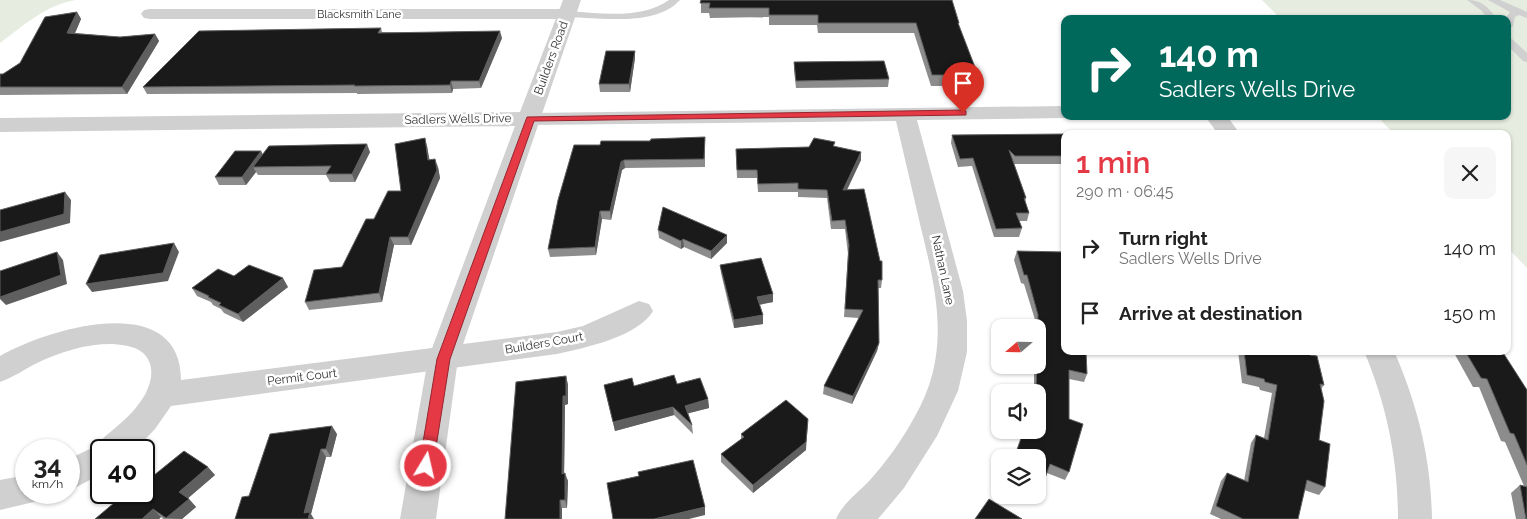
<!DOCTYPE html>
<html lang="en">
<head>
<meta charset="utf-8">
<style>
  :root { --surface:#fff; --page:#f6f6f6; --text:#222; --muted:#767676; --accent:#e63946 }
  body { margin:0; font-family:Raleway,sans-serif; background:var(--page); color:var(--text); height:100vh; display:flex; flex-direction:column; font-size:19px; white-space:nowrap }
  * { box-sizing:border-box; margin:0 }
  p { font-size:16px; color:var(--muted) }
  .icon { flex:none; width:28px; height:28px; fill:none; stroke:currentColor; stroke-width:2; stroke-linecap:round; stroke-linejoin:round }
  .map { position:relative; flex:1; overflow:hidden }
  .drawer { position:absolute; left:1061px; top:130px; width:450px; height:225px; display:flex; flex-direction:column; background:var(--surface); border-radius:10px; box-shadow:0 1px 4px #0004 }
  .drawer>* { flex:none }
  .banner { position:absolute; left:1061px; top:15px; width:450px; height:105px; border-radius:10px; box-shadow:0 1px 4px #0004; background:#00695c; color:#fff; overflow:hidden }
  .needle { width:32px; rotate:250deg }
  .controls { position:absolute; left:991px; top:319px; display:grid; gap:10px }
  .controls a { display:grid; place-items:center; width:55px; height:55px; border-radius:10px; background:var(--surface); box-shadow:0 1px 4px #0004; font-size:25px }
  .speed { position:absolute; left:15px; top:439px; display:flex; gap:10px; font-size:25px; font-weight:700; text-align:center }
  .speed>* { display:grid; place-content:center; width:65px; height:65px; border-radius:50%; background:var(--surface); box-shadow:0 1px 4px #0004; line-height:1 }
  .speed small { font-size:12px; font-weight:400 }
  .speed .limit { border:2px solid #111; border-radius:8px; background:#fff; color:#111 }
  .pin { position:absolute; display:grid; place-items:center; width:42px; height:42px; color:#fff; margin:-51px -21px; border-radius:50% 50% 50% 0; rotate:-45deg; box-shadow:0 0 5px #0007 }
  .pin .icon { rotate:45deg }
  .me { position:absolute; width:55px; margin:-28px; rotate:9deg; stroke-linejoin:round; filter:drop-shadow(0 0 4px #0008) }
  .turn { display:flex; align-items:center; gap:18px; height:105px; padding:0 15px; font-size:22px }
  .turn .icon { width:65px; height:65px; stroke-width:2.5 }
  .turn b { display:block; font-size:35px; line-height:42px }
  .round { display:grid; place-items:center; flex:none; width:52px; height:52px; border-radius:10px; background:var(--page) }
  .overview { display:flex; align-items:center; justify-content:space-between; height:85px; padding:0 15px }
  h1 { font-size:30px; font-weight:600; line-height:38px; color:var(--accent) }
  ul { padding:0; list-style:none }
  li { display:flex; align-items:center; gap:15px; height:65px; padding:0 15px }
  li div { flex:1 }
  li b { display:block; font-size:19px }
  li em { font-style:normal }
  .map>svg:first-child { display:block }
  .green { fill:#e6ecdf }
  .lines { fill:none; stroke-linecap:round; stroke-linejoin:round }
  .service { fill:#d0d0d0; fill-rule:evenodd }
  .minor { fill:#d0d0d0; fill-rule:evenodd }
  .tertiary { fill:#d0d0d0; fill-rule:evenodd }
  .wall { fill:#8c8c8c }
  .shaded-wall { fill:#5f5f5f }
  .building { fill:#1a1a1a; stroke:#5f5f5f }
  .route { fill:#e63946; stroke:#96252e }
  .labels { text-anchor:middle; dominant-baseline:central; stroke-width:5; stroke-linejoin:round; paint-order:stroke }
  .far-street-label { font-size:11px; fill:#333; stroke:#fff }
  .street-label { font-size:12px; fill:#333; stroke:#fff }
</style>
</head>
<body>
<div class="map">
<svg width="1527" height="519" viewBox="0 0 1527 519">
  <rect width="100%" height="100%" fill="#fff"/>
  <g class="green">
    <path d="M0 0H76C46 5 24 25 0 43Z"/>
    <path d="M1262 0H1527V268L1508 248V134H1394L1377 116H1508V19H1281Z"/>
  </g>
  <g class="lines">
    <g class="service">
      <path d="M669 0H680C658 24 614 19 585 18 578 17 568 19 562 14L567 11C599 13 641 20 669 0Z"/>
      <path d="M1467 0C1482 0 1488 7 1497 19H1487L1482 11Z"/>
      <path d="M1488 0H1500L1527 12V18L1519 15 1515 17 1513 26 1508 29V19H1505L1510 12Z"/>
      <path d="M1508 38 1512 39 1527 53V62L1523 61 1508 46Z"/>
    </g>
    <g class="minor">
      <path d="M150 9H567L573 10 576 14 573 18 567 19H150L144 18 141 14 144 10Z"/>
      <path d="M1065 106V116L1073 117 1065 118 917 120 963 291 967 321V352L958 391 937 436 904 488 878 519H836C843 503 858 493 870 480 887 461 902 440 914 418 952 353 937 293 920 224 912 189 904 155 896 121L530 125 522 124 519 119 522 114 530 113Z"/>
      <path d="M1205 116H1227L1240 134H1218Z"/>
      <path d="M639 301 649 304 653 311C638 337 584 348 557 354L171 406 155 429 135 450H101V474L69 491V459L98 445C102 438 108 434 114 429 127 418 142 404 148 388 153 376 153 362 143 353 133 345 123 345 111 344 85 344 60 352 37 363 25 369 14 377 0 382V356C46 329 181 288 181 380L557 332 583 326Z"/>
      <path d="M1364 351H1394C1418 406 1431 459 1432 519H1398C1398 460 1387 406 1364 351Z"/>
      <path d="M26 475V492H42L38 501 0 510V480Z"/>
    </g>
    <path class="tertiary" d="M563 0H581L458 359 436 519H400L428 359 515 126 0 132V118L520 112Z"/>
  </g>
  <g class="wall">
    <path d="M701 0 959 23V26L978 75 976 86H931L914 33H818L817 25H769V17L710 18 709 13H701Z"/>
    <path d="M77 12 81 19 75 33 120 37 155 34 159 41 127 94 0 95V74H3L20 63Z"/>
    <path d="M381 28 382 32 502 38 481 88 453 89 452 93 357 94V93L147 94 143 87Z"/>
    <path d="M635 51V58L630 92H600L599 84Z"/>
    <path d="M794 62 889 79 888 87 796 88 794 70Z"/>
    <path d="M1065 134V164H1014L1026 198 1025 202 1029 213 1027 221H1019L1022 228 1019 237H994L972 166 958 167 951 143 952 135Z"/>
    <path d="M705 137V167L625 168 622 170 611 220 602 219 596 255 550 257 548 249 600 145Z"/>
    <path d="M835 142 834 146 861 160 847 190 882 280 881 288H878L879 343 877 351 852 404 823 394 824 386 859 318 844 317 848 254 845 229H831L827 198 798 197V192H758L757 178H737L736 149 809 147Z"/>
    <path d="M427 146 429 160 438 167 440 178 411 245H394L382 302 309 310 305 302 342 267 374 219 401 191Z"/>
    <path d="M261 151 263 155 370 152 355 182H330L326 175H258L256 172 246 185H219L215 177Z"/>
    <path d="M658 230 727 243 711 259 684 247 681 249 659 238Z"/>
    <path d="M1017 251 1065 351 1087 374 1084 382 1069 379V472L1065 480 1047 473 1038 497 1033 495H1038V392H1034V365H1038V328H1035L1036 323 1024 284 1021 283 1014 260Z"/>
    <path d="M720 265 773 294V302L759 305 763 324 734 328 721 273Z"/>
    <path d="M234 276 288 287 243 322 224 313 221 309 213 305 211 302 197 296 192 288Z"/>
    <path d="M1238 351H1244L1324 385 1321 389 1319 440 1325 487 1319 495 1304 490 1298 519H1221L1210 514 1221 481 1227 473 1244 481 1251 443 1256 435 1264 438 1272 393 1260 390 1259 387 1242 383Z"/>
    <path d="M1453 351H1502L1527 390V519H1516L1511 493 1520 485 1524 486 1505 442 1501 441 1479 387H1473Z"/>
    <path d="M566 376 568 385V404L565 405 564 473 568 481 567 508H562L516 382Z"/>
    <path d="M677 384 708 399 709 408 688 413 692 425 693 434 674 415 615 431 604 385 634 386Z"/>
    <path d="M337 434 331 457H326L311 514 249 496Z"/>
    <path d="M741 434 806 450 753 493 721 462V454L741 439Z"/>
    <path d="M215 475 188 498 196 507 182 519H163L161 517 159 519H96L153 476Z"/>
  </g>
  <g class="shaded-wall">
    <path d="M77 12 81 19 72 40 67 33Z"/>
    <path d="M500 31 502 38 481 88 479 81Z"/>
    <path d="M155 34 159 41 127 94 122 87Z"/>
    <path d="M635 51V58L630 92 629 84Z"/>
    <path d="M451 81 453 89 452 93 450 85Z"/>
    <path d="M425 138 427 146 431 168 428 160Z"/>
    <path d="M367 144 370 152 355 182 352 174Z"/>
    <path d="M261 151 265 159 253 167 256 172 246 185 242 177Z"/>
    <path d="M861 152V160L843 198V190Z"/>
    <path d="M435 159 438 167 440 178 411 245 408 237Z"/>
    <path d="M624 160 625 168 622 170 611 220 610 211 621 162Z"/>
    <path d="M65 192 71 200 70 223 0 242V232Z"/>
    <path d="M600 211 602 219 596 255 595 247Z"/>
    <path d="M727 235V243L711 259V251Z"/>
    <path d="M390 237 394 245 382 302 379 293Z"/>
    <path d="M683 239 684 247 681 249V241Z"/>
    <path d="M174 243 179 252 168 281 92 292 86 284Z"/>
    <path d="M57 252 63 260 67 284 6 305 0 299V297Z"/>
    <path d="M283 278 288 287 243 322 238 314Z"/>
    <path d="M773 294V302L757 305V297Z"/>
    <path d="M763 315V324L734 328V320Z"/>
    <path d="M879 343 877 351 852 404 853 396Z"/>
    <path d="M566 376 568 385V404L565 405 564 482 562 474 563 396Z"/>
    <path d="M708 399 709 408 686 414 685 406Z"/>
    <path d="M673 407 674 415 615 431 613 422Z"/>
    <path d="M808 419 806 450 753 493V485Z"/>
    <path d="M332 426 337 434 331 457 326 449Z"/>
    <path d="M321 449 326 457 311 514 314 519H308L304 513Z"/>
    <path d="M208 467 215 475 186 500 179 492Z"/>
    <path d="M565 473 568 481 567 508 565 500Z"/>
    <path d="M189 499 196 507 182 519 166 518Z"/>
    <path d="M560 500 562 508V519H560Z"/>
    <path d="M705 507V515L689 519H654Z"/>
    <path d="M153 509 161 517 159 519H142Z"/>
  </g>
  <g class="building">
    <path d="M701 0H952L959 23H958L978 75H932L916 23H818V15H769V8H709L710 3H700Z"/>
    <path d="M77 12 67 33 120 37 155 34 122 87H0V74H3L20 63 45 17Z"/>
    <path d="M381 28 378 33 500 31 479 81H451L450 85 354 86 355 85 143 87 199 31Z"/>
    <path d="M606 51H635L629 84H599Z"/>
    <path d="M884 61 889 79 796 81 794 62Z"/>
    <path d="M1338 133 1339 134H1312Z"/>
    <path d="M1065 134V156H1015L1009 150 1026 198H1024L1029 213H1016L1022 228 996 229 973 158 960 159 952 135Z"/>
    <path d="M705 137 704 159 624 160 621 162 610 211H600L595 247 548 249 558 200 574 145H600L601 141H650L651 139Z"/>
    <path d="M425 138 428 160 435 159 437 170 408 237H390L379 293 305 302 314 270 342 267 366 219H374L388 191H401L395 144Z"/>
    <path d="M814 138 835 142 833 146 861 152 843 190 864 189 880 261H882V280H878L879 343 853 396 824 386 863 310 845 309 849 245 845 220 832 221 827 190 798 189V183L758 184 757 170H737L736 149 809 147Z"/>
    <path d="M367 144 352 174H326L331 166 253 167 269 146Z"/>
    <path d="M235 151H261L242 177H215Z"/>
    <path d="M65 192 64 214 0 232V210Z"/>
    <path d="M663 207 727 235 711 251 683 239 681 241 658 230Z"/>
    <path d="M174 243 163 273 86 284 100 255Z"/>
    <path d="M1017 251 1065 252V351H1086L1087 374 1069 370V419L1083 424 1069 472 1050 464 1041 489 1038 488V458H1014L1024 430H1038V392H1036L1038 315 1027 275H1024Z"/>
    <path d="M57 252 61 275 0 297V271Z"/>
    <path d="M761 258 773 294 757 297 763 315 734 320 720 265Z"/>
    <path d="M249 265 283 278 238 314 219 305 221 303 208 297 209 296 192 288 218 269 234 276Z"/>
    <path d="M1244 351H1309L1310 355 1317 356 1324 385 1320 384 1324 401 1319 440 1330 444 1325 487 1307 480 1298 519H1243L1216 506 1227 473 1248 482 1256 435 1268 440 1277 385 1265 382 1264 379 1247 375Z"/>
    <path d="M1465 351H1502L1527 390V465L1514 434 1510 433 1487 379 1481 378Z"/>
    <path d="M674 375 677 384 700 378 708 399 685 406 692 425 673 407 613 422 604 385 632 378 634 386Z"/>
    <path d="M566 376V396H563L562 474 565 473V500H560V519H505L516 382Z"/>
    <path d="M786 400 808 419 806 442 753 485 721 454 744 437 741 434Z"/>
    <path d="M332 426 326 449H321L304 513 310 512 308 519H235L242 497 249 496 270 434Z"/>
    <path d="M184 451 208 467 179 492 189 499 166 518 153 509 142 519H95L127 492H144V479L150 474 153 476Z"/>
    <path d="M693 460 705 507 654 519H613L607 483 639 476 638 472Z"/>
    <path d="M1520 485 1527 487V519H1526Z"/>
    <path d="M989 499 1022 519H975Z"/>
  </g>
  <path class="route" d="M963 110 966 111V115L534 121 450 359 433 466 431 470 426 472 421 470 419 466 437 359 527 117Z"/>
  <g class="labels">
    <g class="far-street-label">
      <text x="359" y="14">Blacksmith Lane</text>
    </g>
    <g class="street-label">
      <text transform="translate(551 58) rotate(-70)">Builders Road</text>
      <text transform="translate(458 119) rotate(-1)">Sadlers Wells Drive</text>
      <text transform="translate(943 270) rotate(78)">Nathan Lane</text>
      <text transform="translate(544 343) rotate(-10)">Builders Court</text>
      <text transform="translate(302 377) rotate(-7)">Permit Court</text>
    </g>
  </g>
</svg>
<div class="controls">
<a><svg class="needle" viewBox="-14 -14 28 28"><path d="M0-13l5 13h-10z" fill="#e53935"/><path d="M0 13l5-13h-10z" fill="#767676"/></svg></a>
<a><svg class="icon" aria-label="sound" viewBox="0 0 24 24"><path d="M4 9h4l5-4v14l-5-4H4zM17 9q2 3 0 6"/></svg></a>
<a><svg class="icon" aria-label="layers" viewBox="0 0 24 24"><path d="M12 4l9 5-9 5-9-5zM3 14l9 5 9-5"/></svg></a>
</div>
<div class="speed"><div>34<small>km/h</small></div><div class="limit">40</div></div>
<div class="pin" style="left:963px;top:113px;background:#d93025"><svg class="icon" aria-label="arrive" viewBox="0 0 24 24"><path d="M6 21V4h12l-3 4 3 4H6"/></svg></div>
<svg class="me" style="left:426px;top:466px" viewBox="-20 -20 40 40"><circle r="17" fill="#e63946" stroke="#fff" stroke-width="3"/><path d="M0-11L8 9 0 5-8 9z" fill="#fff"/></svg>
<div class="banner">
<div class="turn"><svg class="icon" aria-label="right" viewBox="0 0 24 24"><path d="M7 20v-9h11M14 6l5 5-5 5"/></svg><div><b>140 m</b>Sadlers Wells Drive</div></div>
</div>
<section class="drawer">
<div class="overview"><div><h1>1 min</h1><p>290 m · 06:45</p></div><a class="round"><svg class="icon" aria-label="close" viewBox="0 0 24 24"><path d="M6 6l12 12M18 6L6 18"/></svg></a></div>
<ul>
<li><svg class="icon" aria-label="right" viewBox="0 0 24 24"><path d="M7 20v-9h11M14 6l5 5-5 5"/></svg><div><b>Turn right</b><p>Sadlers Wells Drive</p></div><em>140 m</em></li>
<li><svg class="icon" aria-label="arrive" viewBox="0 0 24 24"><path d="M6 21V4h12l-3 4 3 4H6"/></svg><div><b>Arrive at destination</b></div><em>150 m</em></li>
</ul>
</section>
</div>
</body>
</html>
